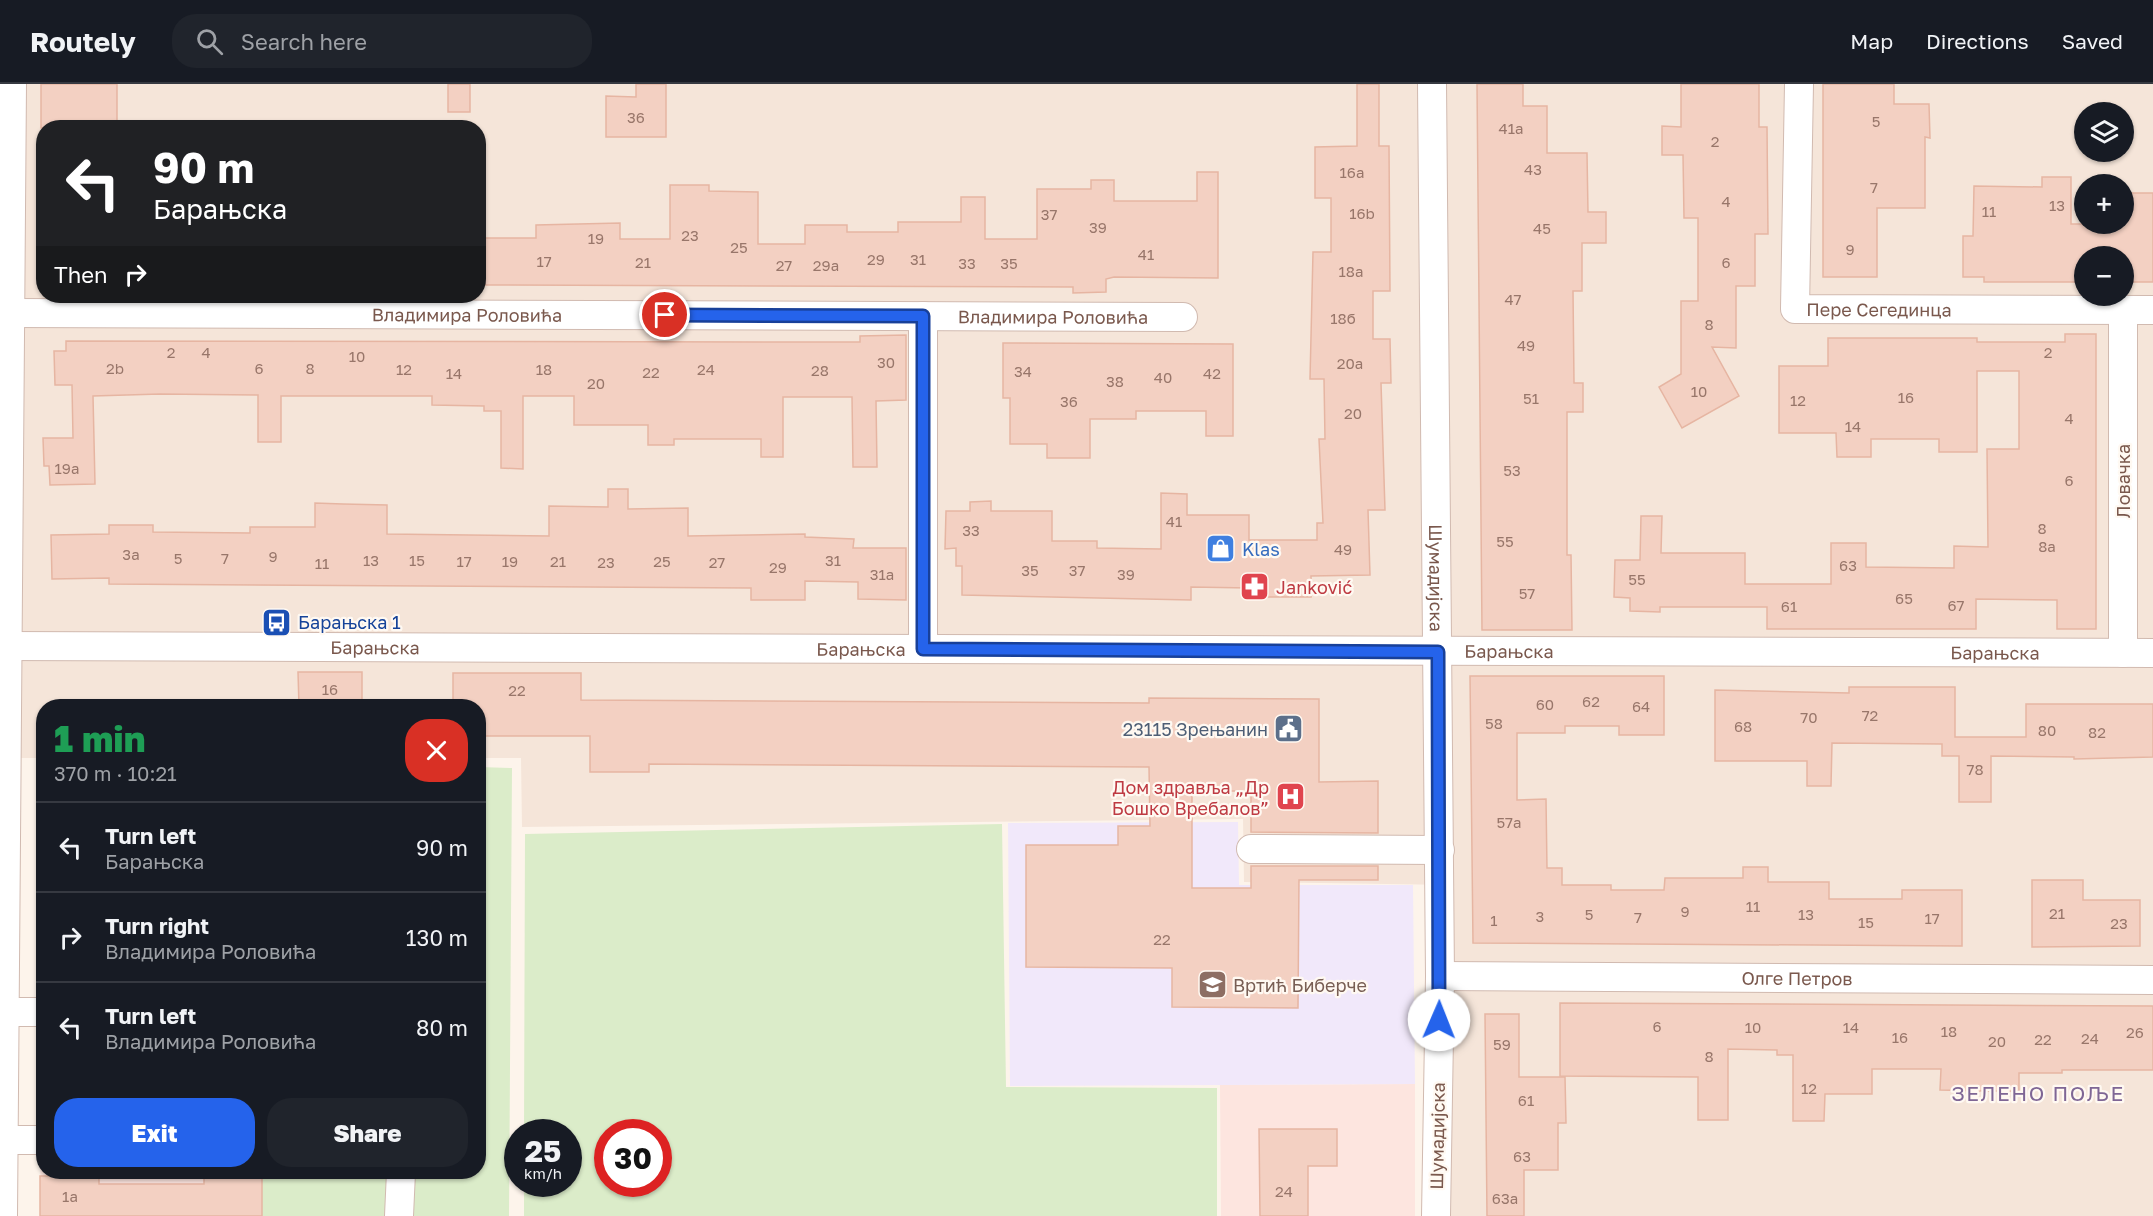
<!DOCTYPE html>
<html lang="en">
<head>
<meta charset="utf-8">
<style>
  :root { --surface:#171b24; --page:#20242c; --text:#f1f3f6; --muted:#9ea1a6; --line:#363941; --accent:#2563eb }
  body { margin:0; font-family:"Golos Text",sans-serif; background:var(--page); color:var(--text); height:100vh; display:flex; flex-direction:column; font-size:22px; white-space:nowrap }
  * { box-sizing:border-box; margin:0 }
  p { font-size:20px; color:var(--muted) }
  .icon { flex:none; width:33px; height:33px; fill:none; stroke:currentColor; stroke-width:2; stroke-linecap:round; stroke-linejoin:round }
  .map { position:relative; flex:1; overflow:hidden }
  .panel { position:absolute; left:36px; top:615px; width:450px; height:480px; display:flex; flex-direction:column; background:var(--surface); border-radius:24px; box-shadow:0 2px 4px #0004 }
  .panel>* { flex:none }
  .hud { position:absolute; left:36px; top:36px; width:450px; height:183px; border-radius:24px; box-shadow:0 2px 4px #0004; background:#202124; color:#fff; overflow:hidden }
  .controls { position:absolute; left:2074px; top:18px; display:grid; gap:12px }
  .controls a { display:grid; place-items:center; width:60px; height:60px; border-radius:50%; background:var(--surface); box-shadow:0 2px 4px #0004; font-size:30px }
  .speed { position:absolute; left:504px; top:1035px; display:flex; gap:12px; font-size:30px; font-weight:700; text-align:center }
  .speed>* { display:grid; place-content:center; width:78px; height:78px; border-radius:50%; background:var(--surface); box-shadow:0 2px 4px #0004; line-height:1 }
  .speed small { font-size:15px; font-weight:400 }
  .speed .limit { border:9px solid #d22; background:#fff; color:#111 }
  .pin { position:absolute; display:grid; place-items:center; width:51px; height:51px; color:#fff; margin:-26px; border:3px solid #fff; border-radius:50%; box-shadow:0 2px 6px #0007 }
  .me { position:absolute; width:66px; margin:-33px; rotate:1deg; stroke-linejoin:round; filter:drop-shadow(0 0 4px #0008) }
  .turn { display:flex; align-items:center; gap:21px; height:126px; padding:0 18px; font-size:27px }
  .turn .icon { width:78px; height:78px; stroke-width:2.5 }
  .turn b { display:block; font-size:42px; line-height:51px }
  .then { display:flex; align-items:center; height:57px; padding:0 18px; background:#0003; gap:12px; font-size:22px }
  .round { display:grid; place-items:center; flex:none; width:63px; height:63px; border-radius:24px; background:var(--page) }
  .headline { display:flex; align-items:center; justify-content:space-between; height:102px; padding:0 18px }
  h1 { font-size:36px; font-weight:800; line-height:45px; color:#1e9e55 }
  .action { display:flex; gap:12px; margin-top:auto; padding:12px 18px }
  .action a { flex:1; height:69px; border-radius:24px; background:var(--accent); color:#fff; font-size:24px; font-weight:800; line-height:69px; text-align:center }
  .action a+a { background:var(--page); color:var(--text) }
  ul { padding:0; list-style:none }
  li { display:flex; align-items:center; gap:18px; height:90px; padding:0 18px; border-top:2px solid var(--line) }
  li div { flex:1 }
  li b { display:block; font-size:22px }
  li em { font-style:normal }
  header { display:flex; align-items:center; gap:36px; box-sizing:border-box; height:84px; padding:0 30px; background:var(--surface); border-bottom:2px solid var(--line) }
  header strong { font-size:28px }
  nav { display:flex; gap:33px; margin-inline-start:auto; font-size:21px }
  .search { width:420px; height:54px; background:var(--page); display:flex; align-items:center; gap:15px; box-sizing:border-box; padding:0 21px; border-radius:24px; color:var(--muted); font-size:22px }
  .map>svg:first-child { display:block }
  .residential { fill:#f5e5d9; fill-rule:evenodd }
  .commercial { fill:#fde5df }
  .education { fill:#f1e8fa }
  .green { fill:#dbecc9; fill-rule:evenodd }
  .building { fill:#f3d0c2; stroke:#e6b5a2; stroke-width:1.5 }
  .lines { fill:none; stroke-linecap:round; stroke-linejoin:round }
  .minor-casing { stroke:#d1bab0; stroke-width:30 }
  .minor { stroke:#fff; stroke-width:28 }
  .route-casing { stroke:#184099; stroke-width:15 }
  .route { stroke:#2563eb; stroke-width:10 }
  .labels { text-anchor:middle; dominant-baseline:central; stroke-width:4.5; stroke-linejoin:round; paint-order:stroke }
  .number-label { font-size:15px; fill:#98766a }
  .street-label { font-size:18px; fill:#7a584d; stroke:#fff9f2 }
  .shop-label { font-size:18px; fill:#366cbe; stroke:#fff9f2; text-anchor:start }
  .health-label { font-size:18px; fill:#be3a42; stroke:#fff9f2; text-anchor:start }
  .transit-label { font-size:18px; fill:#164399; stroke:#fff9f2; text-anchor:start }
  .service-label { font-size:18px; fill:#4e5e75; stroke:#fff9f2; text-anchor:end }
  .education-label { font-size:18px; fill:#785e54; stroke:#fff9f2; text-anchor:start }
  .quarter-label { font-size:21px; letter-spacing:1.5px; fill:#7f6695; stroke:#fff9f2 }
</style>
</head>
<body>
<header>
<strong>Routely</strong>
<div class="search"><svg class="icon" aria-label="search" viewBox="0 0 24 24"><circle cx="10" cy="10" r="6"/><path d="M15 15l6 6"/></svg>Search here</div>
<nav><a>Map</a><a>Directions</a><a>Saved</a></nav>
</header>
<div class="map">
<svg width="2153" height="1132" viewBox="0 0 2153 1132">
  <rect width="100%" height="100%" fill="#fdf4eb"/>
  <path class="residential" d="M0 0H2153V1132H1450L1453 801 1244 798 1243 735 522 743 521 674H479L478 622H44L43 674H0ZM2085 28H2124V68H2085ZM44 44H478V212H44ZM2085 100H2124V140H2085ZM2085 172H2124V212H2085Z"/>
  <g class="commercial">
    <path d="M43 679 44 1088H262V1132H40Z"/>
    <path d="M1415 1000V1132H1221L1220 1001Z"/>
  </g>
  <path class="education" d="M1238 738 1239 801H1413L1415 1000 1010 1002 1008 739Z"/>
  <g class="green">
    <path d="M479 683 512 684 509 1132H262V1088H478Z"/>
    <path d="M1002 740 1006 1003 1217 1004V1132H524V1100H568V1048H524L525 750ZM608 1048H658V1100H608Z"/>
  </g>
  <g class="building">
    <rect x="41" y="0" width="76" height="44"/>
    <rect x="448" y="0" width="22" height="28"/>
    <path d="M636 0H666V53H606V12L636 13Z"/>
    <path d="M1357 0H1379V62H1389L1390 207H1373V255H1390L1391 299H1381L1385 426H1368L1370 491 1311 492V513H1249V504L1191 503V516L962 511V482H956V464L945 465 946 427H970V418L991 417V427H1052V457H1097V464L1161 465V409L1187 410V431H1249V456H1317V439H1323L1319 355H1325L1324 295H1310L1313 168H1331V114H1315V63L1357 62Z"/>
    <path d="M1477 0H1523V22H1547V69H1587L1588 128H1606V159H1582V207H1573L1574 299H1583V328H1567V471H1571L1572 546H1482Z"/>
    <path d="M1681 0H1759V43H1767L1768 150H1755V202H1736V264L1712 263 1739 312 1682 344 1659 303 1681 290V217H1698V134H1684L1683 71H1662V42L1681 43Z"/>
    <path d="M1823 0H1894V20H1929L1930 54 1925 53V124H1877V193H1823Z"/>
    <path d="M1197 88H1218V194L1114 193 1106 195V208L1073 209V203L478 201V154H536V141L620 139V155H670V101H709V107L758 108V160H805V141H847V148H898V138H961V113H985V155H1037V105H1091V96H1114V117H1197Z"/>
    <path d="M2042 93H2071V140H2124V109H2153V198H2124V172H2085V198H1984V193H1963V152H1973L1974 102 2042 103Z"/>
    <path d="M2065 250H2096V545H2057V516L1976 515V545H1767V523H1660V528L1630 527V514L1614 513 1615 476H1640L1641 432H1662L1661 469H1745V500H1831V459H1866V483L1954 484V462L1988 463 1987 365H2019V287H1977V368H1939V355H1871V373H1837L1836 349H1779V282H1828V254H1977V258H2065Z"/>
    <path d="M906 251V316L876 317 877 383H853L852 313H783V373H761V355H674V361H648V341H574V312H523V385L501 384V327H484V322L432 321V312H281V358H258V311L160 310 93 312 95 400 50 401 49 382H44L43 354H73L72 301H55L54 267H66V257L860 258V252Z"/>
    <path d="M1003 259 1233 260V352H1206V327H1136V335H1090V374H1047V360H1010V314H1003Z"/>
    <path d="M608 405H628V425L688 424V452L805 450V453L854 455 853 464H906V516L858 515V498L805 497V516H751V504L109 500V494L52 495 51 451 109 450V441H153V448L250 449V443H315V419L343 420 387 421V450L549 452V422L608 423Z"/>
    <path d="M298 588H362V622H299Z"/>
    <path d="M453 589H581V616L1149 619V614L1319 615V698L1378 697V749L1251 748V707H1192V804H1251V782H1378V796H1299L1298 924 1172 923V884L1026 883V761H1118V742H1150L1149 683 649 680V688H590V652H478V622H453Z"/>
    <path d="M1470 592H1664V651H1619V642H1565V649H1517V716L1546 715 1547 784H1562V801H1611V806H1664L1665 794H1743V783H1768V798H1829V815H1902V806H1962V862L1473 859Z"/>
    <path d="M1849 603H1955V653H2026V620H2153V673L2074 675V673L1991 672V718H1959V672H1942V660L1832 659 1831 702H1807V677H1715V606L1849 609Z"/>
    <path d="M2032 796H2083V816H2140V862L2032 863Z"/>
    <path d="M1560 919 2153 922V986H2062V989H2019V1007H1986L1940 1006 1941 985H1872V1010H1825L1824 1037H1793V971H1777V966L1728 965V1036H1698V993L1560 992Z"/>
    <path d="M1485 930H1519V993H1565L1566 1039H1558V1086H1524V1132H1487Z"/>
    <path d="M1259 1045H1337V1082H1308V1132H1260Z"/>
    <path d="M204 1088H262V1132H40V1092H99V1100H204Z"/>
  </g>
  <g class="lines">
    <defs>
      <g id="minor">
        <path id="s1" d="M1432 0 1440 892 1436 1132"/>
        <path id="s2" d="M1799 0 1795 225 2153 226"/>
        <path id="s3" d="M9 229 1183 233"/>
        <path id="s4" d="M0 562 2153 569"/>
        <path d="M923 565V232"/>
        <path d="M2123 569V226"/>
        <path d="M1251 765 1440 766"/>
        <path id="s5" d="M1440 892 2153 896"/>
        <path d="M5 928H44"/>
        <path d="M4 1056H44"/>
        <path d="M3 1132 12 0"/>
        <path d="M399 1132 401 1088"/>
      </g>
    </defs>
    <use href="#minor" class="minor-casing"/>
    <use href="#minor" class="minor"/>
  </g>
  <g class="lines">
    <defs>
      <path id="route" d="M665 231 923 232V565L1438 568 1439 936"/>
    </defs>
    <use href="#route" class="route-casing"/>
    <use href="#route" class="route"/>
  </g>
  <defs>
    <symbol id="shop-square" viewBox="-11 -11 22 22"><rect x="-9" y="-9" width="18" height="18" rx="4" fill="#3f7fe0" stroke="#fff9f2"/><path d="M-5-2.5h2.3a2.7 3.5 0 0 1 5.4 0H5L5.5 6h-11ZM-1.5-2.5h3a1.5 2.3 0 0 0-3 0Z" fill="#fff"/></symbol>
    <symbol id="pharmacy-square" viewBox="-11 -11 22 22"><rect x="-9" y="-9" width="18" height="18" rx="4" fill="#e0444e" stroke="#fff9f2"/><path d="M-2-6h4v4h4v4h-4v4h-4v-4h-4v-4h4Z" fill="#fff"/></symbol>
    <symbol id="bus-square" viewBox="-11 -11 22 22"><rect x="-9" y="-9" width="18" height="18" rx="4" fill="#1a4fb4" stroke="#fff9f2"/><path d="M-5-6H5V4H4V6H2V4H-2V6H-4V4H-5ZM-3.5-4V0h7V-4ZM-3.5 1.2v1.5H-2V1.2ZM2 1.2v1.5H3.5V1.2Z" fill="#fff"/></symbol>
    <symbol id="civic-square" viewBox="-11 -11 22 22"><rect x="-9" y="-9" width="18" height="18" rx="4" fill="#5c6f8a" stroke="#fff9f2"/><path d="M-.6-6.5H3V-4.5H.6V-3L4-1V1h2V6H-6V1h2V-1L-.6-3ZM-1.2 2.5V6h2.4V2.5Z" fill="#fff"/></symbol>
    <symbol id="hospital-square" viewBox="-11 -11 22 22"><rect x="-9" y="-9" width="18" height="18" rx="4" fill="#e0444e" stroke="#fff9f2"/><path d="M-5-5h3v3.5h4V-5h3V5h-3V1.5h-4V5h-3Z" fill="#fff"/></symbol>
    <symbol id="school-square" viewBox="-11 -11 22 22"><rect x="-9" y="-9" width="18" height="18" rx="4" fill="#8d6e63" stroke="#fff9f2"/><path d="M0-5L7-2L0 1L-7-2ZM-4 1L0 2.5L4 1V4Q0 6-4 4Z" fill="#fff"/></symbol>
  </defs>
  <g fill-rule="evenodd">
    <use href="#shop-square" x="1204" y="448" width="33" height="33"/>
    <use href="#pharmacy-square" x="1238" y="486" width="33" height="33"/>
    <use href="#bus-square" x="260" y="522" width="33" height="33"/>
    <use href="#civic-square" x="1272" y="628" width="33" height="33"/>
    <use href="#hospital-square" x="1274" y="696" width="33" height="33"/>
    <use href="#school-square" x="1196" y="884" width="33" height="33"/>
  </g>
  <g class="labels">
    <g class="number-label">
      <text x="636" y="33">36</text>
      <text x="1876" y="37">5</text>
      <text x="1511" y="44">41a</text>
      <text x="1715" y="57">2</text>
      <text x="1533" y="85">43</text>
      <text x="1352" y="88">16a</text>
      <text x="1874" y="103">7</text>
      <text x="1726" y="117">4</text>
      <text x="2057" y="121">13</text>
      <text x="1989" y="127">11</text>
      <text x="1362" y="129">16b</text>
      <text x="1049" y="130">37</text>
      <text x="1098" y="143">39</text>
      <text x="1542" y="144">45</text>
      <text x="690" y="151">23</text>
      <text x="596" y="154">19</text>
      <text x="739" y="163">25</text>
      <text x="1850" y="165">9</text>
      <text x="1146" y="170">41</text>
      <text x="876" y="175">29</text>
      <text x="918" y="175">31</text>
      <text x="544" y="177">17</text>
      <text x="643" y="178">21</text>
      <text x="1726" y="178">6</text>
      <text x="967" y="179">33</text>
      <text x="1009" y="179">35</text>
      <text x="784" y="181">27</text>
      <text x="826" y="181">29a</text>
      <text x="1351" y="187">18a</text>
      <text x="1513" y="215">47</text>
      <text x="1343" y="234">18б</text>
      <text x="1709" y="240">8</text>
      <text x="1526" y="261">49</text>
      <text x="171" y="268">2</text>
      <text x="206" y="268">4</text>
      <text x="2048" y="268">2</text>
      <text x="357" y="272">10</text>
      <text x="886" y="278">30</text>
      <text x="1350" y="279">20a</text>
      <text x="115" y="284">2b</text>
      <text x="259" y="284">6</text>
      <text x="310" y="284">8</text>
      <text x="404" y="285">12</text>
      <text x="544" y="285">18</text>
      <text x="706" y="285">24</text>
      <text x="820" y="286">28</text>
      <text x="1023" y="287">34</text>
      <text x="651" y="288">22</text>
      <text x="454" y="289">14</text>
      <text x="1212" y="289">42</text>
      <text x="1163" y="293">40</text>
      <text x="1115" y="297">38</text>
      <text x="596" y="299">20</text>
      <text x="1699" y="307">10</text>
      <text x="1906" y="313">16</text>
      <text x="1531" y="314">51</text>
      <text x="1798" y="316">12</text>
      <text x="1069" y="317">36</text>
      <text x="1353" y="329">20</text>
      <text x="2069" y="334">4</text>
      <text x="1853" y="342">14</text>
      <text x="67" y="384">19a</text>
      <text x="1512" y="386">53</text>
      <text x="2069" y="396">6</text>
      <text x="1174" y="437">41</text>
      <text x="2042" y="444">8</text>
      <text x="971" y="446">33</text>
      <text x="1505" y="457">55</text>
      <text x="2047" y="462">8a</text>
      <text x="1343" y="465">49</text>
      <text x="131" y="470">3a</text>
      <text x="273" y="472">9</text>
      <text x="178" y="474">5</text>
      <text x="225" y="474">7</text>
      <text x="371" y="476">13</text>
      <text x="417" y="476">15</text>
      <text x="833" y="476">31</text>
      <text x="464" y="477">17</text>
      <text x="510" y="477">19</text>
      <text x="558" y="477">21</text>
      <text x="662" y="477">25</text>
      <text x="606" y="478">23</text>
      <text x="717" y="478">27</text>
      <text x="322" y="479">11</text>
      <text x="1848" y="481">63</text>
      <text x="778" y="483">29</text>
      <text x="1030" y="486">35</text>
      <text x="1077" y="486">37</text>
      <text x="882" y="490">31a</text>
      <text x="1126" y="490">39</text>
      <text x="1637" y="495">55</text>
      <text x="1527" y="509">57</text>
      <text x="1904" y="514">65</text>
      <text x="1956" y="521">67</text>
      <text x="1789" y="522">61</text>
      <text x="330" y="605">16</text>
      <text x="517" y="606">22</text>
      <text x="1591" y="617">62</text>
      <text x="1545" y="620">60</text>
      <text x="1641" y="622">64</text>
      <text x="1870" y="631">72</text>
      <text x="1809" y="633">70</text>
      <text x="1494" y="639">58</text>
      <text x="1743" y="642">68</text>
      <text x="2047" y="646">80</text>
      <text x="2097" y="648">82</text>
      <text x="1975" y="685">78</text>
      <text x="1509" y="738">57a</text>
      <text x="1753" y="822">11</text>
      <text x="1685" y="827">9</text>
      <text x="2057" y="829">21</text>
      <text x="1589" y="830">5</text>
      <text x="1806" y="830">13</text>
      <text x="1540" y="832">3</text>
      <text x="1638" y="833">7</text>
      <text x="1932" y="834">17</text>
      <text x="1494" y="836">1</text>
      <text x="1866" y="838">15</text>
      <text x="2119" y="839">23</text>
      <text x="1162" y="855">22</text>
      <text x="1657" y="942">6</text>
      <text x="1753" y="943">10</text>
      <text x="1851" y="943">14</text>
      <text x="1949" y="947">18</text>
      <text x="2135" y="948">26</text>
      <text x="1900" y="953">16</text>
      <text x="2090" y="954">24</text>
      <text x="2043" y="955">22</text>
      <text x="1997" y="957">20</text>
      <text x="1502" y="960">59</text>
      <text x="1709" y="972">8</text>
      <text x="1809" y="1004">12</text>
      <text x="1526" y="1016">61</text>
      <text x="1522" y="1072">63</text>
      <text x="1284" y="1107">24</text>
      <text x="70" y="1112">1a</text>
      <text x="1505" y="1114">63a</text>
    </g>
    <g class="street-label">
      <text stroke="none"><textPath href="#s2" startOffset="309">Пере Сегединца</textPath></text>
      <text stroke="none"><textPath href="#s3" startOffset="458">Владимира Роловића</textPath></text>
      <text stroke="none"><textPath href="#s3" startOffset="1044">Владимира Роловића</textPath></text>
      <text transform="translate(2123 397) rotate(-90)">Ловачка</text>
      <text stroke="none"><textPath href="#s1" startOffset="494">Шумадијска</textPath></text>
      <text stroke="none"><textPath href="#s4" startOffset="375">Барањска</textPath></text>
      <text stroke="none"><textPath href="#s4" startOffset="861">Барањска</textPath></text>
      <text stroke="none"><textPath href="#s4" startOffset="1509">Барањска</textPath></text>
      <text stroke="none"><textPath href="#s4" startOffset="1995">Барањска</textPath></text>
      <text stroke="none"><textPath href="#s5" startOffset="357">Олге Петров</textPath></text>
      <text transform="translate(1437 1052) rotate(-89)">Шумадијска</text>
    </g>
    <g class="shop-label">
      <text x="1242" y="465">Klas</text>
    </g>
    <g class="health-label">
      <text x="1276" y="503">Janković</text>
      <text x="1269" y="703" text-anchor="end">Дом здравља „Др<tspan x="1269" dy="21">Бошко Вребалов”</tspan></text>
    </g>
    <g class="transit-label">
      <text x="298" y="538">Барањска 1</text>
    </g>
    <g class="service-label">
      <text x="1268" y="645">23115 Зрењанин</text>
    </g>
    <g class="education-label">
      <text x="1233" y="901">Вртић Биберче</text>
    </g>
    <g class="quarter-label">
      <text x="2038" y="1009">ЗЕЛЕНО ПОЉЕ</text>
    </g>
  </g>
</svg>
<div class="controls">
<a><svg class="icon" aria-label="layers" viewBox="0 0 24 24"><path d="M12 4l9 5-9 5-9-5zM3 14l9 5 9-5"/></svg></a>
<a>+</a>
<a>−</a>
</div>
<div class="speed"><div>25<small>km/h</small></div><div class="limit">30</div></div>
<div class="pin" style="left:665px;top:231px;background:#d93025"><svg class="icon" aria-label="arrive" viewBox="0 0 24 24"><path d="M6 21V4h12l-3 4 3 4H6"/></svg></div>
<svg class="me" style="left:1439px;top:936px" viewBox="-20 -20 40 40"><circle r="19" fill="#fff"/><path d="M0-13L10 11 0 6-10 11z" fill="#2563eb"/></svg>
<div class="hud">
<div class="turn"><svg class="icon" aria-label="left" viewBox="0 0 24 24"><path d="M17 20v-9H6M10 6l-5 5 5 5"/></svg><div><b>90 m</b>Барањска</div></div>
<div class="then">Then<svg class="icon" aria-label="right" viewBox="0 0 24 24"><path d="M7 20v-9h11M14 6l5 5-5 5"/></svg></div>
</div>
<section class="panel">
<div class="headline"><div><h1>1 min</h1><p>370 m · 10:21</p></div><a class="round" style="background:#d93025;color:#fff"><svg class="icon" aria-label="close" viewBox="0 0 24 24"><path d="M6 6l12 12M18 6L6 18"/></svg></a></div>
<ul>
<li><svg class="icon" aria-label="left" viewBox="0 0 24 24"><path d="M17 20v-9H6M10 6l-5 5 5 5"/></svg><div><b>Turn left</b><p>Барањска</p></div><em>90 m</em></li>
<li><svg class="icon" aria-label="right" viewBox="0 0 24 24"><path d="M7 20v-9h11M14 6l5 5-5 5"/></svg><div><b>Turn right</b><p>Владимира Роловића</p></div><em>130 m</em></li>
<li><svg class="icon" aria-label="left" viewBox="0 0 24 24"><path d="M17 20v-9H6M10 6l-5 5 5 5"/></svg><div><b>Turn left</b><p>Владимира Роловића</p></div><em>80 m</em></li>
</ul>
<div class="action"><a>Exit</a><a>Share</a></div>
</section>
</div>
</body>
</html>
